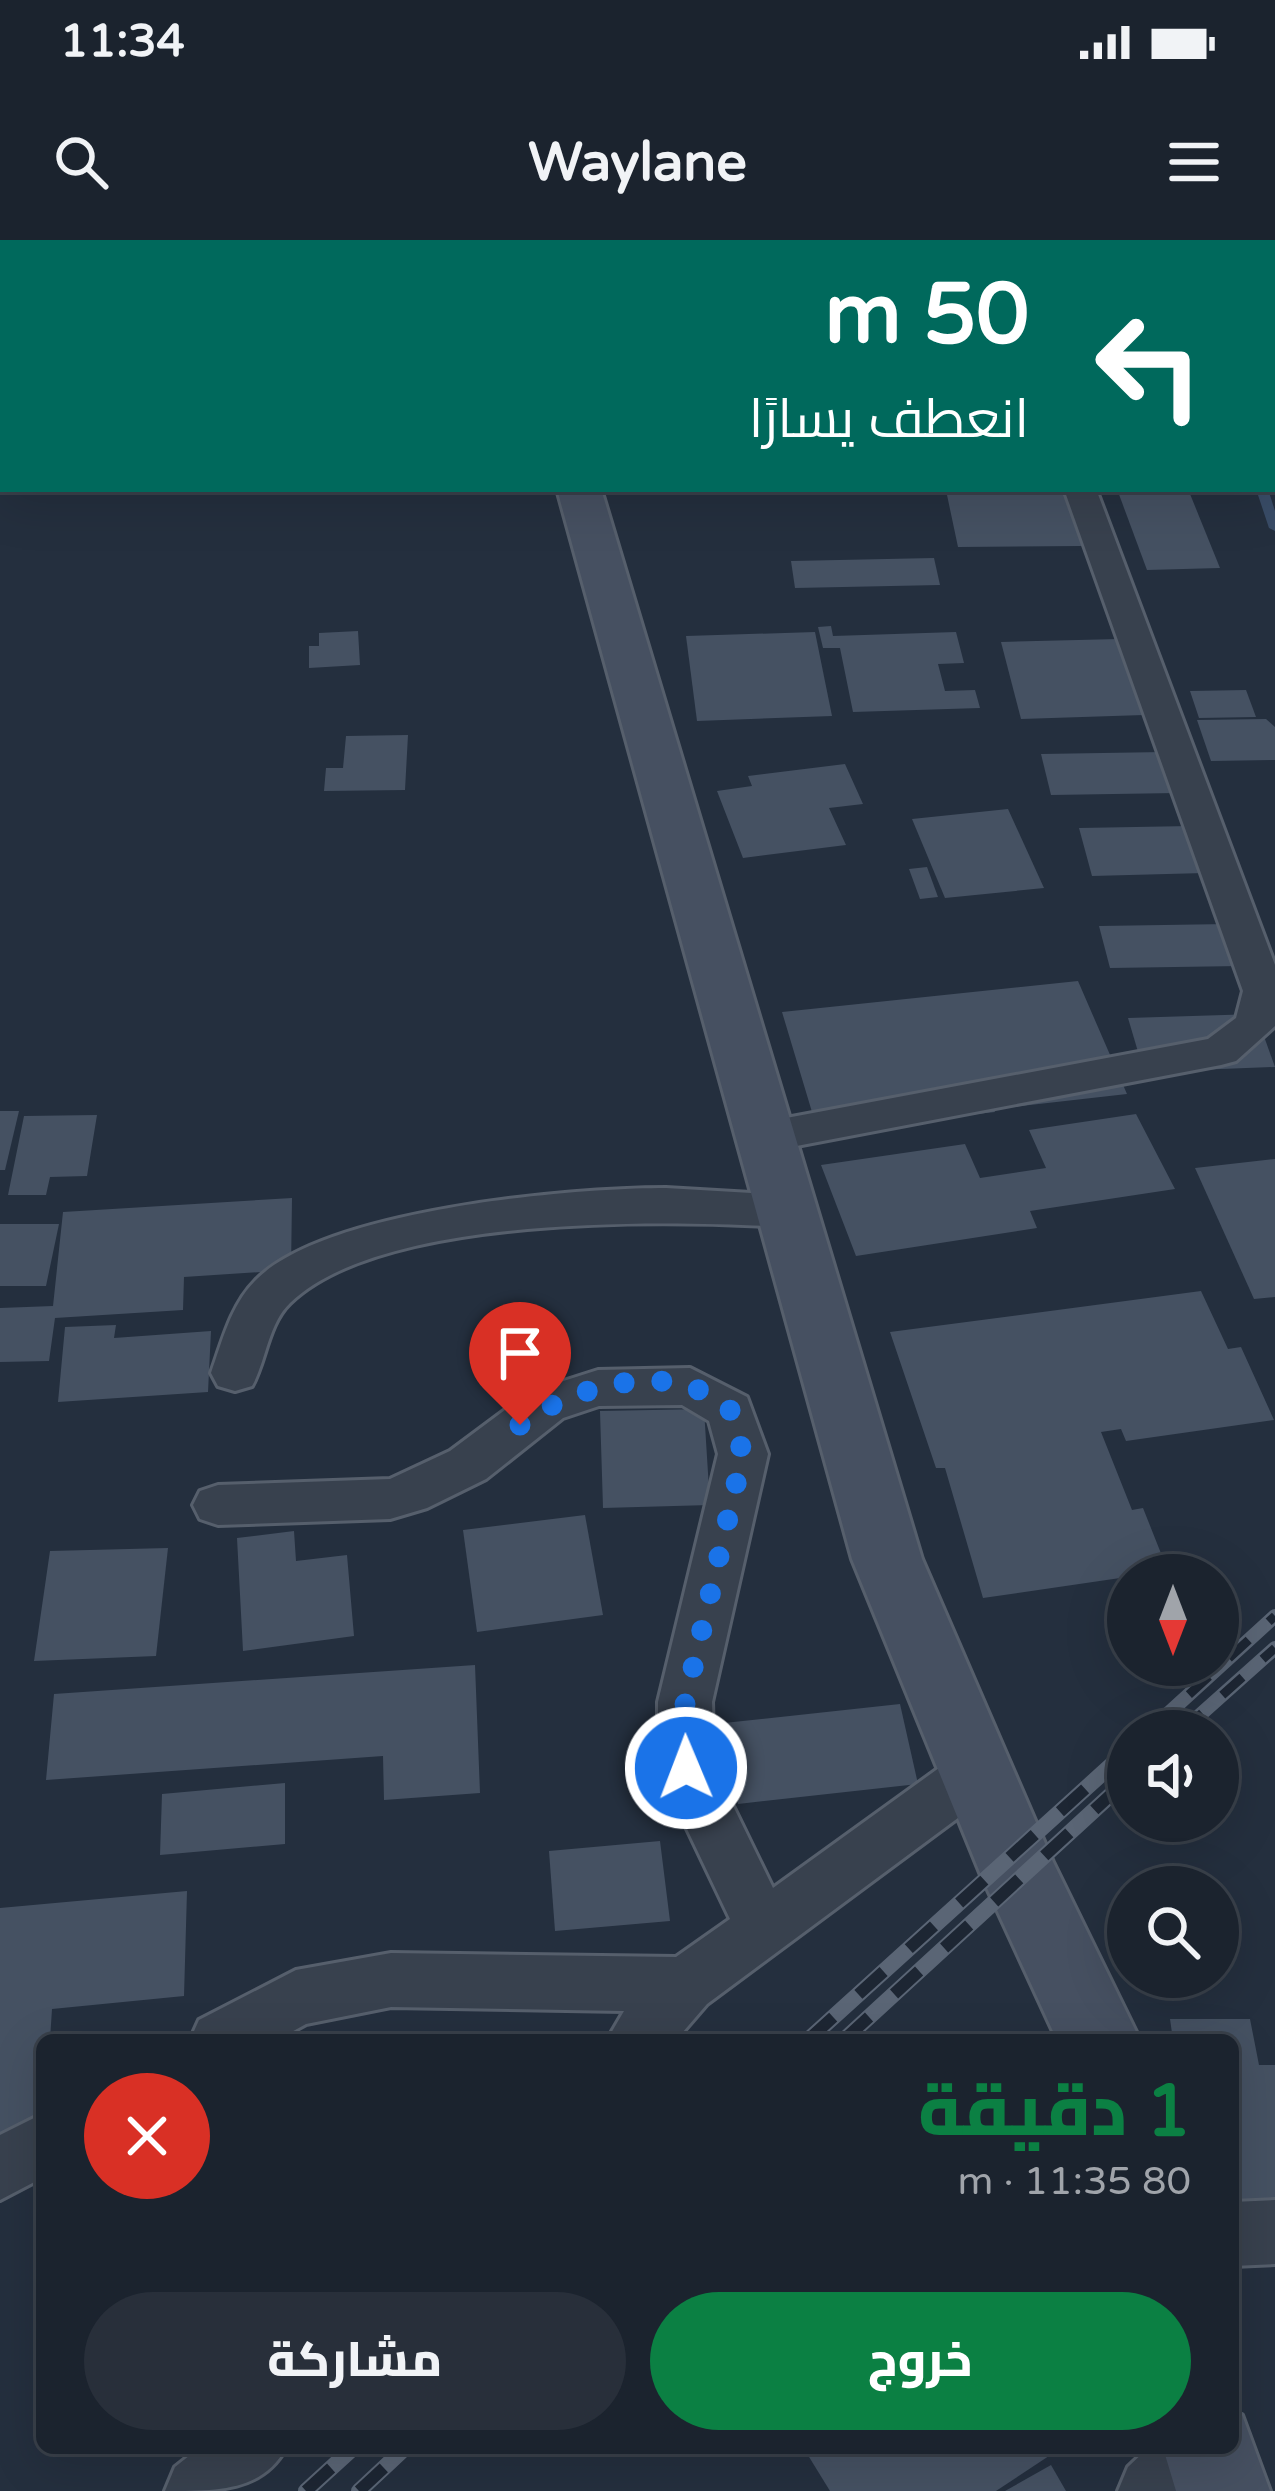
<!DOCTYPE html>
<html lang="ar">
<head>
<meta charset="utf-8">
<style>
  :root { --surface:#1b232e; --page:#282f3a; --text:#f1f3f6; --muted:#a0a4aa; --line:#39404a; --accent:#0b8043 }
  body { margin:0; font-family:"Varela Round",Cairo,sans-serif; background:var(--page); color:var(--text); direction:rtl; height:100vh; display:flex; flex-direction:column; font-size:45px; white-space:nowrap }
  * { box-sizing:border-box; margin:0 }
  p { font-size:39px; color:var(--muted) }
  .icon { flex:none; width:66px; height:66px; fill:none; stroke:currentColor; stroke-width:2; stroke-linecap:round; stroke-linejoin:round }
  .map { position:relative; flex:1; overflow:hidden; direction:ltr }
  .drawer { position:absolute; left:36px; top:1794px; width:1203px; height:420px; display:flex; flex-direction:column; background:var(--surface); border-radius:18px; box-shadow:0 12px 48px #0002,0 0 0 3px var(--line); direction:rtl }
  .drawer>* { flex:none }
  .top-card { position:absolute; left:0px; top:0px; width:1275px; height:252px; box-shadow:0 12px 48px #0002,0 0 0 3px var(--line); direction:rtl; background:#00695c; color:#fff; overflow:hidden }
  .needle { width:78px; rotate:180deg }
  .tools { position:absolute; left:1107px; top:1314px; display:grid; gap:24px }
  .tools a { display:grid; place-items:center; width:132px; height:132px; border-radius:50%; background:var(--surface); box-shadow:0 12px 48px #0002,0 0 0 3px var(--line); font-size:60px }
  .pin { position:absolute; display:grid; place-items:center; width:102px; height:102px; color:#fff; margin:-123px -51px; border-radius:50% 50% 50% 0; rotate:-45deg; box-shadow:0 0 12px #0007 }
  .pin .icon { rotate:45deg }
  .me { position:absolute; width:132px; margin:-66px; rotate:359deg; stroke-linejoin:round; filter:drop-shadow(0 0 9px #0008) }
  .turn { display:flex; align-items:center; gap:42px; height:252px; padding:0 48px; font-size:54px }
  .turn .icon { width:156px; height:156px; stroke-width:2.5 }
  .turn b { display:block; font-size:84px; line-height:102px }
  .round { display:grid; place-items:center; flex:none; width:126px; height:126px; border-radius:63px; background:var(--page) }
  .overview { display:flex; align-items:center; justify-content:space-between; height:204px; padding:0 48px }
  h1 { font-size:72px; font-weight:800; line-height:90px; color:var(--accent) }
  .cta { display:flex; gap:24px; margin-top:auto; padding:24px 48px }
  .cta a { flex:1; height:138px; border-radius:72px; background:var(--accent); color:#fff; font-size:48px; font-weight:800; line-height:138px; text-align:center }
  .cta a+a { background:var(--page); color:var(--text) }
  .status { display:flex; justify-content:space-between; align-items:center; height:84px; padding:0 60px; background:var(--surface); direction:ltr }
  .status svg { height:33px; fill:currentColor }
  header { display:flex; justify-content:space-between; align-items:center; height:156px; padding:0 48px; background:var(--surface); font-size:54px; font-weight:800 }
  .map>svg:first-child { display:block }
  .lines { fill:none; stroke-linecap:round; stroke-linejoin:round }
  .stream { fill:#394c67; fill-rule:evenodd }
  .building { fill:#455162 }
  .minor-casing { stroke:#565f6c; stroke-width:6 }
  .secondary-casing { stroke:#565f6c; stroke-width:6 }
  .minor { fill:#38414e; fill-rule:evenodd }
  .secondary { fill:#465061; fill-rule:evenodd }
  .rail-far1-casing { stroke:#5a6575; stroke-width:14 }
  .rail-casing { stroke:#5a6575; stroke-width:16 }
  .rail-far1 { stroke:#1d2633; stroke-width:9; stroke-dasharray:27; stroke-linecap:butt }
  .rail { stroke:#1d2633; stroke-width:12; stroke-dasharray:34; stroke-linecap:butt }
  .route { stroke:#1a73e8; stroke-width:21; stroke-dasharray:0 37.8 }
</style>
</head>
<body>
<div class="status"><b>11:34</b><svg viewBox="0 0 49 12"><path d="M0 12V9h3v3zM5 12V6h3v6zM10 12V3h3v9zM15 12V0h3v12zM26 1h20v11H26zM47 4h2v5h-2z"/></svg></div>
<header><svg class="icon" aria-label="menu" viewBox="0 0 24 24"><path d="M4 6h16M4 12h16M4 18h16"/></svg>Waylane<svg class="icon" aria-label="search" viewBox="0 0 24 24"><circle cx="10" cy="10" r="6"/><path d="M15 15l6 6"/></svg></header>
<div class="map">
<svg width="1275" height="2251" viewBox="0 0 1275 2251">
  <rect width="100%" height="100%" fill="#242f3e"/>
  <g class="lines">
    <g class="stream">
      <path d="M1140 0H1150L1153 3H1143Z"/>
      <path d="M1256 249H1268L1275 271V291L1269 288Z"/>
    </g>
  </g>
  <g class="building">
    <path d="M938 249H1066L1082 306 958 307 947 255H939Z"/>
    <path d="M1117 249H1188L1220 328 1147 330Z"/>
    <path d="M934 318 940 345 795 348 791 321Z"/>
    <path d="M831 386 833 396 956 392 964 423 938 424 945 451 975 450 980 468 853 472 840 408H823L818 387Z"/>
    <path d="M358 391 360 425 309 428V406H319V393Z"/>
    <path d="M815 392 832 476 697 481 686 396Z"/>
    <path d="M1119 399 1144 475 1021 479 1001 402Z"/>
    <path d="M1246 450 1256 477 1199 478 1190 451Z"/>
    <path d="M1266 479 1275 487V520L1211 521 1197 480Z"/>
    <path d="M408 495 405 550 324 551 326 528H343L346 496Z"/>
    <path d="M1164 512 1177 553 1051 555 1041 514Z"/>
    <path d="M845 524 863 564 829 568 846 605 743 618 717 551 752 546 748 536Z"/>
    <path d="M1008 569 1044 648 945 658 912 579Z"/>
    <path d="M1191 586 1205 633 1092 636 1079 588Z"/>
    <path d="M927 627 938 657 920 659 909 629Z"/>
    <path d="M1228 684 1241 726 1110 728 1099 686Z"/>
    <path d="M1078 741 1127 854 1021 866 1013 847 986 850 995 872 818 892 782 772Z"/>
    <path d="M1256 774 1275 827 1144 832 1128 778Z"/>
    <path d="M0 871H19L5 930H0Z"/>
    <path d="M1136 874 1175 949 1030 971 1037 988 856 1016 821 925 965 904 980 938 1046 928 1029 890Z"/>
    <path d="M97 875 87 936 50 937 46 955H8L24 876Z"/>
    <path d="M1275 919V1057L1254 1059 1195 928Z"/>
    <path d="M292 958 291 1030 184 1037 183 1070 55 1078 49 1121 0 1122V1068L53 1066 63 972Z"/>
    <path d="M0 984H59L46 1046H0Z"/>
    <path d="M1201 1051 1228 1109 1241 1107 1274 1180 1126 1201 1121 1189 1101 1192 1132 1270 1143 1268 1168 1331 983 1358 945 1228H936L890 1092Z"/>
    <path d="M116 1085 114 1098 211 1091 208 1152 58 1162 65 1087Z"/>
    <path d="M704 1169 710 1265 603 1268 600 1171Z"/>
    <path d="M585 1275 603 1375 477 1392 463 1290Z"/>
    <path d="M294 1291 296 1321 347 1315 354 1396 243 1411 237 1298Z"/>
    <path d="M168 1308 156 1416 34 1421 50 1311Z"/>
    <path d="M475 1425 480 1553 384 1560 383 1516 46 1540 54 1454Z"/>
    <path d="M900 1464 918 1544 738 1564 724 1483Z"/>
    <path d="M285 1543V1604L160 1615 162 1554Z"/>
    <path d="M660 1601 670 1681 555 1691 549 1611Z"/>
    <path d="M187 1651 184 1756 52 1769 50 1800H42V1912L0 1916V1668Z"/>
    <path d="M1170 1779H1250L1259 1825H1275V1986H1233V1800H1173Z"/>
    <path d="M812 2208H1061L996 2251H830L806 2212Z"/>
    <path d="M1051 2225 1066 2251H1005Z"/>
  </g>
  <g class="lines">
    <defs>
      <g id="minor">
        <rect x="1272" y="182" width="3" height="19"/>
        <path d="M1064 249H1096L1275 725V786L1236 821 1221 825 765 912 749 908 743 897 749 886 765 882 1208 799 1236 778 1243 751Z"/>
        <path d="M666 948 787 955 803 960 810 971 803 982 787 987C664 980 383 974 290 1063 268 1084 266 1121 252 1146L235 1151 218 1146 211 1133C222 1102 231 1065 255 1041 323 970 569 948 666 948Z"/>
        <path d="M690 1128 747 1157 768 1214 712 1462 714 1527 773 1648 957 1515 977 1508 997 1515 1005 1532 997 1549 707 1764 676 1800H607L624 1771 391 1767 306 1784 277 1800H190L199 1780 296 1730 391 1713 676 1717 730 1679 658 1528V1462L718 1214 709 1181 682 1165 599 1166 563 1178 486 1239 427 1268 390 1279 218 1285 200 1279 193 1265 200 1251 218 1245 390 1239 450 1211 529 1152 598 1130Z"/>
        <path d="M42 1874V1938L0 1960V1895Z"/>
        <path d="M1275 1960V2024L1233 2026V1962Z"/>
        <path d="M199 2208H286C262 2251 219 2251 165 2251L175 2227Z"/>
        <path d="M1148 2208H1232L1222 2232 1201 2251H1118L1128 2227Z"/>
      </g>
      <g id="secondary">
        <rect x="494" y="0" width="38" height="3"/>
        <path d="M557 249H601L922 1319 1053 1622 1140 1800H1057L981 1635 852 1319Z"/>
        <path d="M1233 2172 1242 2175 1270 2251H1176L1163 2208H1233Z"/>
      </g>
    </defs>
    <use href="#minor" class="minor-casing"/>
    <use href="#secondary" class="secondary-casing"/>
    <use href="#minor" class="minor"/>
    <use href="#secondary" class="secondary"/>
    <defs>
      <g id="rail-far1">
        <path d="M1149 1491 1275 1376"/>
        <path d="M1182 1491 1275 1408"/>
      </g>
      <g id="rail">
        <path d="M1182 1491 1185 1488"/>
        <path d="M808 1800 1128 1510"/>
        <path d="M844 1800 1128 1539"/>
        <path d="M306 2251 353 2208"/>
        <path d="M359 2251 405 2208"/>
      </g>
    </defs>
    <use href="#rail-far1" class="rail-far1-casing"/>
    <use href="#rail" class="rail-casing"/>
    <use href="#rail-far1" class="rail-far1"/>
    <use href="#rail" class="rail"/>
  </g>
  <g class="lines">
    <path class="route" d="M520 1185C562 1153 636 1130 689 1146 703 1150 718 1163 730 1170L743 1214 685 1462 686 1528"/>
  </g>
</svg>
<div class="tools">
<a><svg class="needle" viewBox="-14 -14 28 28"><path d="M0-13l5 13h-10z" fill="#e53935"/><path d="M0 13l5-13h-10z" fill="#a0a4aa"/></svg></a>
<a><svg class="icon" aria-label="sound" viewBox="0 0 24 24"><path d="M4 9h4l5-4v14l-5-4H4zM17 9q2 3 0 6"/></svg></a>
<a><svg class="icon" aria-label="search" viewBox="0 0 24 24"><circle cx="10" cy="10" r="6"/><path d="M15 15l6 6"/></svg></a>
</div>
<div class="pin" style="left:520px;top:1185px;background:#d93025"><svg class="icon" aria-label="arrive" viewBox="0 0 24 24"><path d="M6 21V4h12l-3 4 3 4H6"/></svg></div>
<svg class="me" style="left:686px;top:1528px" viewBox="-20 -20 40 40"><circle r="17" fill="#1a73e8" stroke="#fff" stroke-width="3"/><path d="M0-11L8 9 0 5-8 9z" fill="#fff"/></svg>
<div class="top-card">
<div class="turn"><svg class="icon" aria-label="left" viewBox="0 0 24 24"><path d="M17 20v-9H6M10 6l-5 5 5 5"/></svg><div><b>50 m</b>انعطف يسارًا</div></div>
</div>
<section class="drawer">
<div class="overview"><div><h1>1 دقيقة</h1><p>80 m · 11:35</p></div><a class="round" style="background:#d93025;color:#fff"><svg class="icon" aria-label="close" viewBox="0 0 24 24"><path d="M6 6l12 12M18 6L6 18"/></svg></a></div>
<div class="cta"><a>خروج</a><a>مشاركة</a></div>
</section>
</div>
</body>
</html>
